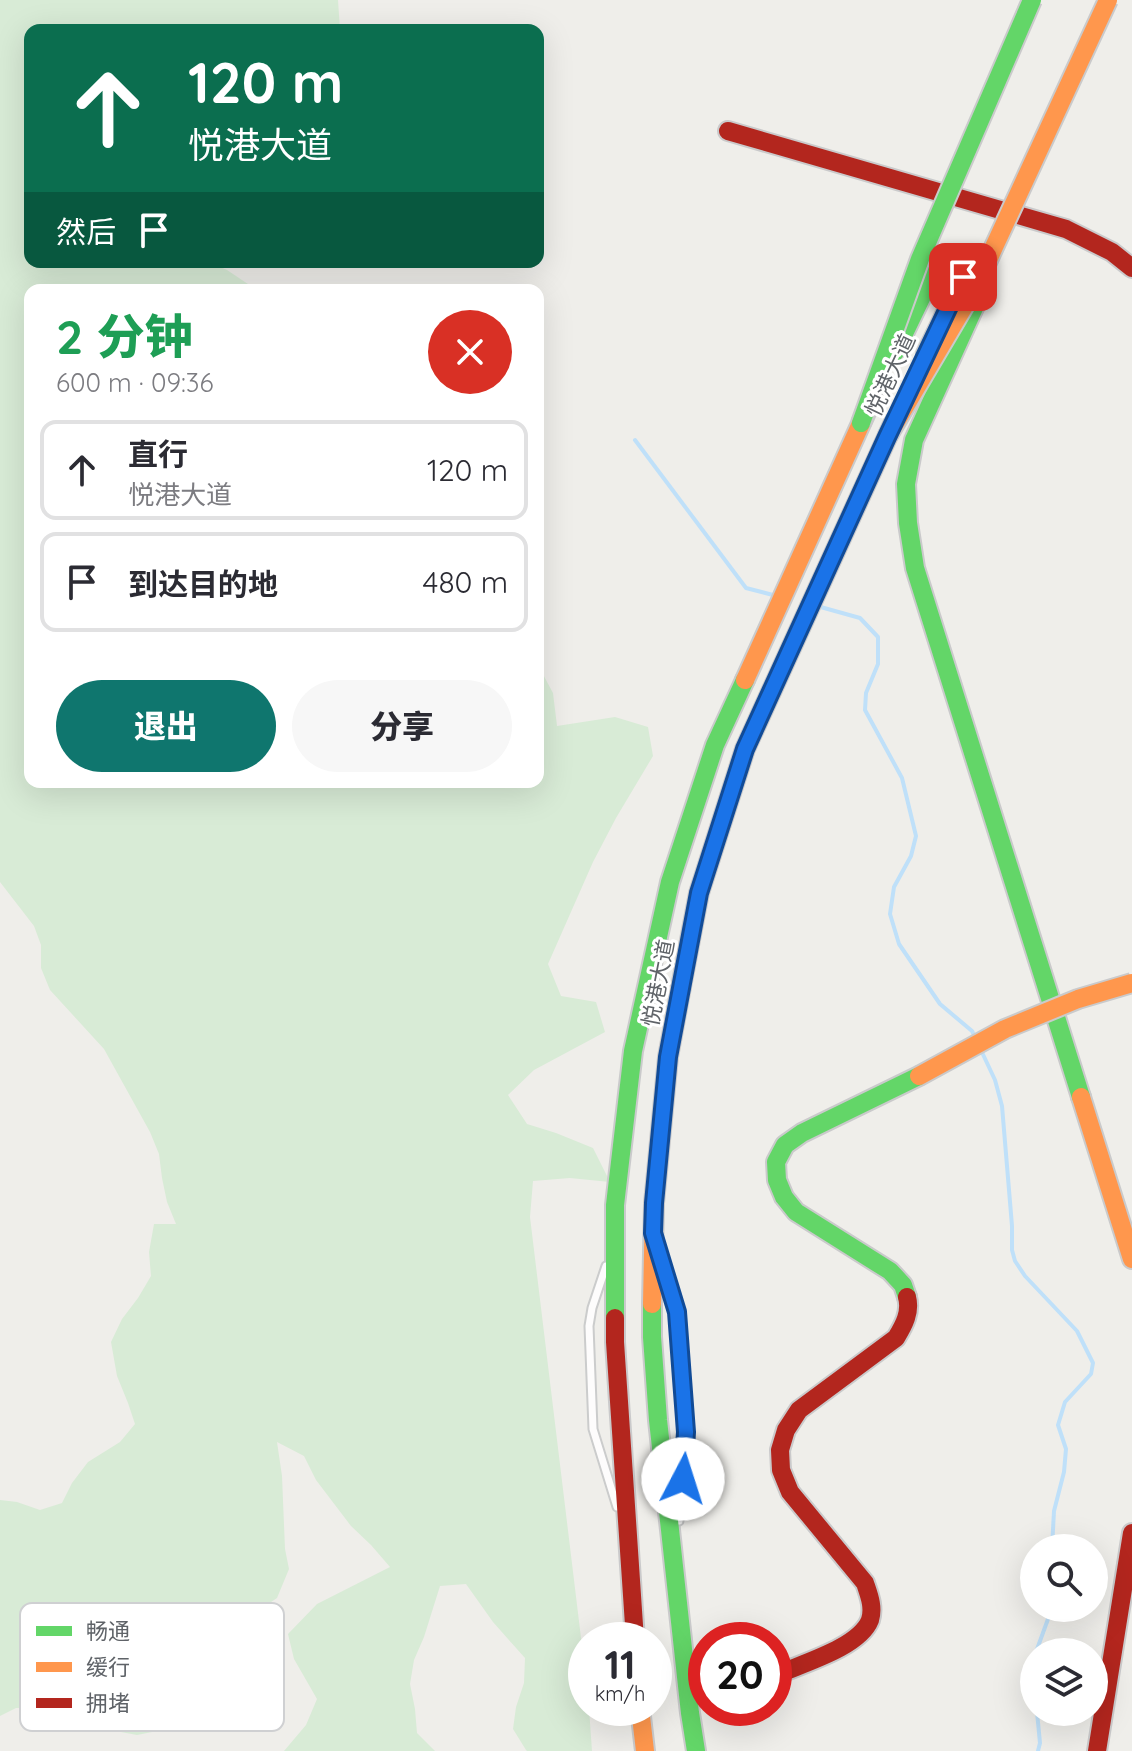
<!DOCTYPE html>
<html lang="zh">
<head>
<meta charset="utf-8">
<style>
  :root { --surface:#fff; --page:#f7f7f7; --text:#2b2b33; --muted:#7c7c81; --line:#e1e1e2; --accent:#0f766e }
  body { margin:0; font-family:Quicksand,"Noto Sans SC",sans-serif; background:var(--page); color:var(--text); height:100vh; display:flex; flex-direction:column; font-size:30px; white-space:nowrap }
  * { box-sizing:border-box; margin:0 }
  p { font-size:26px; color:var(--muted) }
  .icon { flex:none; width:44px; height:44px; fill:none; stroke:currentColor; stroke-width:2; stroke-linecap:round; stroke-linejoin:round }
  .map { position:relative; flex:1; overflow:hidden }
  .details { position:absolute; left:24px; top:284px; width:520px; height:504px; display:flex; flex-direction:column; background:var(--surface); border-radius:16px; box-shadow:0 8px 32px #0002 }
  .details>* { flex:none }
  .top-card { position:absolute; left:24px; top:24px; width:520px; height:244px; border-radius:16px; box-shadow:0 8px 32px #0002; background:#0b6e4f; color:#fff; overflow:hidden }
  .buttons { position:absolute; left:1020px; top:1534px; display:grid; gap:16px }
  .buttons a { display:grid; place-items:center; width:88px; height:88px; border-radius:50%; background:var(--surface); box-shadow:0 8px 32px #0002; font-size:40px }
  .speed { position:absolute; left:568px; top:1622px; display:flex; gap:16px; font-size:40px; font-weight:700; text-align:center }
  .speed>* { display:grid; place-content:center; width:104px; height:104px; border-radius:50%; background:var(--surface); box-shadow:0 8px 32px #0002; line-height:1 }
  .speed small { font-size:20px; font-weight:400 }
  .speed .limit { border:12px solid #d22; background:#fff; color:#111 }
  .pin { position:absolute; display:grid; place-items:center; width:68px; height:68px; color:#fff; margin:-34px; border-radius:16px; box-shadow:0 4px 12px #0006 }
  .me { position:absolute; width:88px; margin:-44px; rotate:5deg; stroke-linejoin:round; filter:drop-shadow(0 0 6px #0008) }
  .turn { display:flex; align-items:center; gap:28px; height:168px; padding:0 32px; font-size:36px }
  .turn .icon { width:104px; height:104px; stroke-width:2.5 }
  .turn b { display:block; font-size:56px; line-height:68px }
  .then { display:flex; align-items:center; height:76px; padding:0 32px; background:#0003; gap:16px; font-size:30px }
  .round { display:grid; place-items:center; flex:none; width:84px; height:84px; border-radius:42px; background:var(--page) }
  .head { display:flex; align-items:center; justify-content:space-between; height:136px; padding:0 32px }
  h1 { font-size:48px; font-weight:800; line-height:60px; color:#1e9e55 }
  .button { display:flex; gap:16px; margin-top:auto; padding:16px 32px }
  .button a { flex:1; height:92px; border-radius:48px; background:var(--accent); color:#fff; font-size:32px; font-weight:800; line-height:92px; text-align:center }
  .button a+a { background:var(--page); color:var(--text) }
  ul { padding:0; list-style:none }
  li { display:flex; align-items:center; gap:24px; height:100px; margin:0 16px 12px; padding:0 16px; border:4px solid var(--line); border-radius:16px }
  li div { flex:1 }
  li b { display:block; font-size:30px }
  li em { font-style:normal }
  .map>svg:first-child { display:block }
  .green { fill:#d8ebd6 }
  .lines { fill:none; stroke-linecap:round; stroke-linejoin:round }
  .stream { stroke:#bfe0f9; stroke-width:4 }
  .lane-casing { stroke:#cbcccc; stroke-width:11 }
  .fast-casing { stroke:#cacacb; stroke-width:22 }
  .slow-casing { stroke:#cacacb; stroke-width:22 }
  .jam-casing { stroke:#cacacb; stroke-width:22 }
  .lane { stroke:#fdfcfc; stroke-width:7 }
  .fast { stroke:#63d668; stroke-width:18 }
  .slow { stroke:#ff974d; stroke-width:18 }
  .jam { stroke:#b3261e; stroke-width:18 }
  .fast-bridge-casing { stroke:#cacacb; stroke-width:22; stroke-linecap:butt }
  .slow-bridge-casing { stroke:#cacacb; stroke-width:22; stroke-linecap:butt }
  .fast-bridge { stroke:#63d668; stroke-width:18 }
  .slow-bridge { stroke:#ff974d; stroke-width:18 }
  .route-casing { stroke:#114b97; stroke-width:20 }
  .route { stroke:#1a73e8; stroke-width:14 }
  .labels { text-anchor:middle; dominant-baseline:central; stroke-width:6; stroke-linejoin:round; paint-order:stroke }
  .street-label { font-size:22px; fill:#5f6368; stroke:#fff }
  .key { fill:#fff; stroke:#cfd0d2; stroke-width:2 }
  .key-label { font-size:22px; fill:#5f6368 }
</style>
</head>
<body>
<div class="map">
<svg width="1132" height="1751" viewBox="0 0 1132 1751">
  <rect width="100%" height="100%" fill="#efeeea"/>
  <path class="green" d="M0 0H338L340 30H30V262H209L227 270 254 288 262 290H30V782H538V665L553 693 557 726 615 717 648 727 653 756 616 818 593 862 548 964 561 996 596 1002 605 1032 534 1070 508 1095 527 1124 556 1133 593 1148 610 1182 570 1178 533 1181 530 1217 586 1679V1708H589L592 1751H527L526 1750 513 1729 516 1707 524 1683 525 1658 493 1622 466 1584 440 1586 424 1637 414 1660 410 1684 415 1709 417 1733 435 1751H284L306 1725 317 1699 294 1659 288 1634 317 1604 390 1567 371 1545 351 1526 316 1480 304 1456 277 1442 282 1476 285 1549 289 1569 277 1598 256 1612 230 1613 213 1627 205 1651V1674L198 1698 184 1720 162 1730 137 1735 110 1730 87 1720 68 1707 16 1708 0 1716V1500L17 1502 40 1510 62 1503 72 1483 88 1462 120 1442 135 1424 128 1403 117 1376 111 1342 122 1319 138 1298 151 1276 149 1252 154 1224H176L167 1202 162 1178 159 1154 150 1132 104 1049 50 990 41 968V945L34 926 0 882Z"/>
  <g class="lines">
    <g class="stream">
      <path d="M635 440 746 588 773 595"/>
      <path d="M817 606 860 618 878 637V664L866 693 865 710 902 778 916 836 911 856 894 887 890 914 899 944 940 1004 972 1031 975 1037"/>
      <path d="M980 1048 995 1080 1002 1106 1012 1226V1250L1015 1261 1025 1276 1077 1331 1093 1363 1091 1374 1065 1402 1058 1425 1066 1449 1064 1472 1054 1511 1052 1548"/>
      <path d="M1036 1652 1052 1608"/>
      <path d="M1037 1712 1040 1743 1038 1751"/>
    </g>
    <defs>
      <g id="lane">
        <path d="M662 1260 677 1312 686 1432 679 1521"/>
        <path d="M606 1266 592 1308 589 1326 593 1429 617 1507"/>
      </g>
      <g id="fast">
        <path d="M978 299 914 440 906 484 908 523 915 568 1081 1097"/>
        <path d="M895 352 937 265 963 277 926 354"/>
        <path d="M681 987 699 893 745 749 894 422"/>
        <path d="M907 1297 903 1285 890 1271 796 1212 784 1197 777 1180 776 1162 785 1145 802 1133 919 1076"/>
        <path d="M652 1304V1337L658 1420 690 1713 696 1751"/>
        <path d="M615 1318V1205L633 1051 670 882 715 745 745 680"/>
      </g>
      <g id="slow">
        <path d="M745 680 868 408"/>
        <path d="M1081 1097 1132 1259"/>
        <path d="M652 1304 654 1203 668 1057 681 987"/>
        <path d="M640 1708 645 1751"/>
      </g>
      <g id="jam">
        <path d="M728 131 1066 229 1112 252 1132 268"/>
        <path d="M615 1318V1342L635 1640"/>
        <path d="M774 1676C800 1664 859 1648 870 1620 874 1607 869 1595 865 1583L790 1492 781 1470 780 1450 786 1430 799 1410 896 1338C904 1325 911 1312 907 1297"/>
        <path d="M1097 1751 1132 1533"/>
      </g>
    </defs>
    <use href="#lane" class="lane-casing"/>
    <use href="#fast" class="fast-casing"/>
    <use href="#slow" class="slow-casing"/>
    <use href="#jam" class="jam-casing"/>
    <use href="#lane" class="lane"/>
    <use href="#fast" class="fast"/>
    <use href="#slow" class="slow"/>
    <use href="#jam" class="jam"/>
    <defs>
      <path id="fast-bridge" d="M861 423 920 259 1032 0"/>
      <g id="slow-bridge">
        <path d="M887 437 976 286 1108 0"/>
        <path d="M919 1076 1005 1029 1078 999 1132 983"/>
      </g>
    </defs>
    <use href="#fast-bridge" class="fast-bridge-casing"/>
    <use href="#slow-bridge" class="slow-bridge-casing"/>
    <use href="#fast-bridge" class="fast-bridge"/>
    <use href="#slow-bridge" class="slow-bridge"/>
  </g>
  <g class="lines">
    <defs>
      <path id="route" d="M683 1479 686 1432 677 1312 653 1233 654 1203 668 1057 699 893 745 749 887 437 963 277"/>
    </defs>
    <use href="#route" class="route-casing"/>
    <use href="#route" class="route"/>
  </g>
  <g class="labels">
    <g class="street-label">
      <text transform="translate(890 375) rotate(-65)">悦港大道</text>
      <text transform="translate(658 983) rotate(-79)">悦港大道</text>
    </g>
  </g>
  <rect x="20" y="1603" width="264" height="128" rx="12" class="key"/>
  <rect x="36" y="1626" width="36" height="10" fill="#63d668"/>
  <rect x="36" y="1662" width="36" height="10" fill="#ff974d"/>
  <rect x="36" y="1698" width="36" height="10" fill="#b3261e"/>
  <g class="key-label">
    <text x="86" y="1639">畅通</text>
    <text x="86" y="1675">缓行</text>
    <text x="86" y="1711">拥堵</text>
  </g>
</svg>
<div class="buttons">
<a><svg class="icon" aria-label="search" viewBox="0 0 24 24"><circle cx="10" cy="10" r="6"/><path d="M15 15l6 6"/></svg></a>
<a><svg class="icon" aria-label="layers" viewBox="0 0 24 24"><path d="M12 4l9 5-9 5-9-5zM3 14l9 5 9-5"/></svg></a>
</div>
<div class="speed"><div>11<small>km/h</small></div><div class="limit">20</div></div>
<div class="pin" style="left:963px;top:277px;background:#d93025"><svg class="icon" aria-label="arrive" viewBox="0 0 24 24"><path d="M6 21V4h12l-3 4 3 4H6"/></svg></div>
<svg class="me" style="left:683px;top:1479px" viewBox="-20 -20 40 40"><circle r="19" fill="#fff"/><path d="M0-13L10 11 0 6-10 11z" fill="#1a73e8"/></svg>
<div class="top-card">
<div class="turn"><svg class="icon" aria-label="ahead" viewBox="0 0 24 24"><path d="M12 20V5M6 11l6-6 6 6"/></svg><div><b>120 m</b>悦港大道</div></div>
<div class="then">然后<svg class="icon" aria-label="arrive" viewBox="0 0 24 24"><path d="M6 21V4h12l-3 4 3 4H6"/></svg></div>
</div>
<section class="details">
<div class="head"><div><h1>2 分钟</h1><p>600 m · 09:36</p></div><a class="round" style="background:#d93025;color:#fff"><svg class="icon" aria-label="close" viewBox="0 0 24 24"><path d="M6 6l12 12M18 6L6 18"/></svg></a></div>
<ul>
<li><svg class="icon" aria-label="ahead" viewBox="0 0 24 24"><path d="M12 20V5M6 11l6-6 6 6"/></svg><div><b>直行</b><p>悦港大道</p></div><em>120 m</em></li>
<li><svg class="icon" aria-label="arrive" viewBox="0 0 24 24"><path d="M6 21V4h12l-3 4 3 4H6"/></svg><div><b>到达目的地</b></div><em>480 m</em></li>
</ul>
<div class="button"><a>退出</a><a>分享</a></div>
</section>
</div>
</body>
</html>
